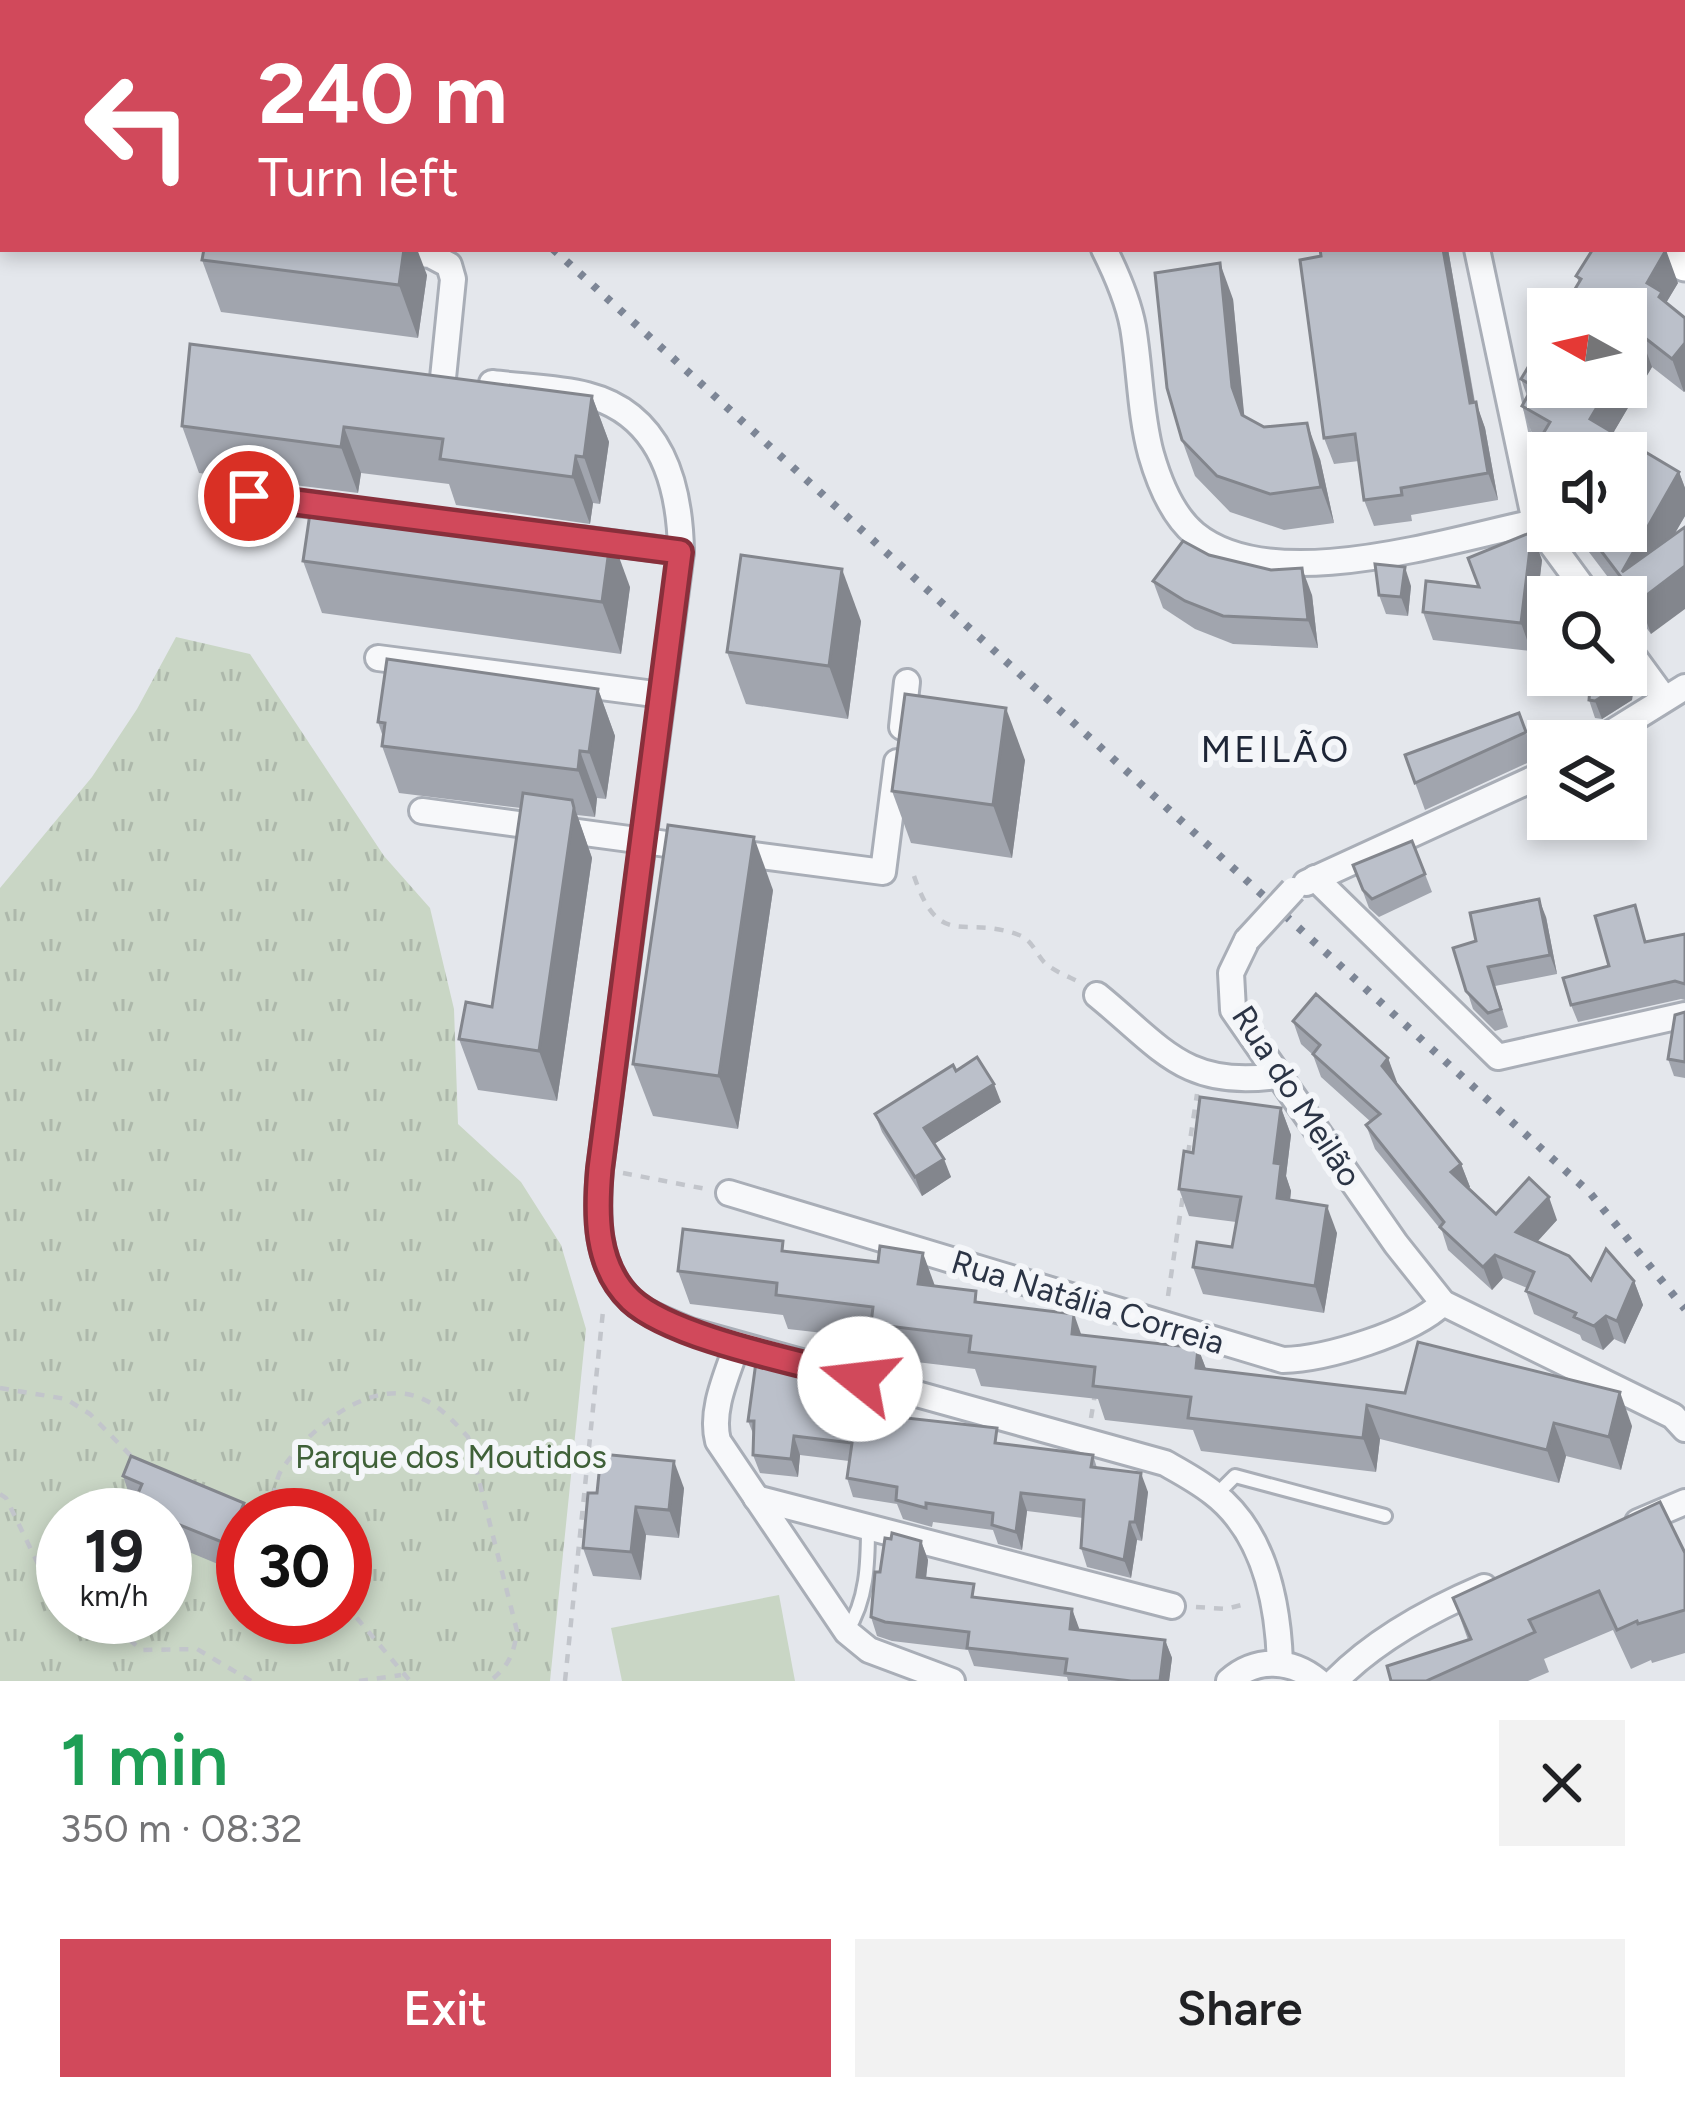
<!DOCTYPE html>
<html lang="en">
<head>
<meta charset="utf-8">
<style>
  :root { --surface:#fff; --page:#f2f2f2; --text:#202124; --muted:#757577; --accent:#d1495b }
  body { margin:0; font-family:Figtree,sans-serif; background:var(--page); color:var(--text); height:100vh; display:flex; flex-direction:column; font-size:45px; white-space:nowrap }
  * { box-sizing:border-box; margin:0 }
  p { font-size:39px; color:var(--muted) }
  .icon { flex:none; width:66px; height:66px; fill:none; stroke:currentColor; stroke-width:2; stroke-linecap:round; stroke-linejoin:round }
  .map { position:relative; height:1681px; overflow:hidden }
  .panel { display:flex; flex-direction:column; background:var(--surface); flex:1 }
  .panel>* { flex:none }
  .banner { position:absolute; left:0px; top:0px; width:1686px; height:252px; box-shadow:0 6px 18px #0003; background:#d1495b; color:#fff; overflow:hidden }
  .needle { width:78px; rotate:278deg }
  .fabs { position:absolute; left:1527px; top:288px; display:grid; gap:24px }
  .fabs a { display:grid; place-items:center; width:120px; height:120px; border-radius:0px; background:var(--surface); box-shadow:0 6px 18px #0003; font-size:60px }
  .speed { position:absolute; left:36px; top:1488px; display:flex; gap:24px; font-size:60px; font-weight:700; text-align:center }
  .speed>* { display:grid; place-content:center; width:156px; height:156px; border-radius:50%; background:var(--surface); box-shadow:0 6px 18px #0003; line-height:1 }
  .speed small { font-size:30px; font-weight:400 }
  .speed .limit { border:18px solid #d22; background:#fff; color:#111 }
  .pin { position:absolute; display:grid; place-items:center; width:102px; height:102px; color:#fff; margin:-51px; border:6px solid #fff; border-radius:50%; box-shadow:0 3px 12px #0007 }
  .me { position:absolute; width:132px; margin:-66px; rotate:286deg; stroke-linejoin:round; filter:drop-shadow(0 0 9px #0008) }
  .turn { display:flex; align-items:center; gap:42px; height:252px; padding:0 60px; font-size:54px }
  .turn .icon { width:156px; height:156px; stroke-width:2.5 }
  .turn b { display:block; font-size:84px; line-height:102px }
  .round { display:grid; place-items:center; flex:none; width:126px; height:126px; border-radius:0px; background:var(--page) }
  .headline { display:flex; align-items:center; justify-content:space-between; height:204px; padding:0 60px }
  h1 { font-size:72px; font-weight:600; line-height:90px; color:#1e9e55 }
  .primary-button { display:flex; gap:24px; margin-top:auto; padding:24px 60px }
  .primary-button a { flex:1; height:138px; border-radius:0px; background:var(--accent); color:#fff; font-size:48px; font-weight:600; line-height:138px; text-align:center }
  .primary-button a+a { background:var(--page); color:var(--text) }
  .map>svg:first-child { display:block }
  .grass { fill:url(#grass-tufts); fill-rule:evenodd }
  .pitch { fill:#c9d6c5 }
  .lines { fill:none; stroke-linecap:round; stroke-linejoin:round }
  .service-casing { stroke:#a9aeb7; stroke-width:18 }
  .minor-casing { stroke:#a9aeb7; stroke-width:30 }
  .secondary-casing { stroke:#a9aeb7; stroke-width:39 }
  .path { stroke:#c2c5cb; stroke-width:4.5; stroke-dasharray:9 9; stroke-linecap:butt }
  .service { stroke:#f7f8fa; stroke-width:12 }
  .minor { stroke:#f7f8fa; stroke-width:24 }
  .secondary { stroke:#fff; stroke-width:33 }
  .rail { stroke:#7d8696; stroke-width:8; stroke-dasharray:6 12; stroke-linecap:butt }
  .minor-bridge-casing { stroke:#a9aeb7; stroke-width:30; stroke-linecap:butt }
  .minor-bridge { stroke:#f7f8fa; stroke-width:24 }
  .wall { fill:#a1a5ae }
  .shaded-wall { fill:#83868d }
  .building { fill:#bbc0ca; stroke:#83868d; stroke-width:3 }
  .route-casing { stroke:#882f3b; stroke-width:30 }
  .route { stroke:#d1495b; stroke-width:21 }
  .labels { text-anchor:middle; dominant-baseline:central; stroke-width:12; stroke-linejoin:round; paint-order:stroke }
  .street-label { font-size:33px; fill:#2b3445; stroke:#f4f6f9 }
  .park-label { font-size:33px; fill:#3f6138; stroke:#f4f6f9 }
  .neighbourhood-label { font-size:36px; letter-spacing:3px; fill:#1d2536; stroke:#f4f6f9 }
</style>
</head>
<body>
<div class="map">
<svg width="1685" height="1681" viewBox="0 0 1685 1681">
  <defs>
    <pattern id="grass-tufts" width="24" height="20" patternUnits="userSpaceOnUse" patternTransform="scale(3)"><rect width="24" height="20" fill="#c9d6c5"/><path d="M3 7l-1-3M5 7V3M7 7l1-3M15 17l-1-3M17 17v-4M19 17l1-3" fill="none" stroke="#adb8ab"/></pattern>
  </defs>
  <rect width="100%" height="100%" fill="#e4e7ec"/>
  <path class="grass" d="M176 637 250 654 384 856 430 908 454 1009 458 1124 521 1182 561 1245 586 1329 550 1681H0V888L92 777 137 709ZM63 1515H165V1617H63ZM243 1515H345V1617H243Z"/>
  <path class="pitch" d="M779 1595 795 1681H622L611 1628Z"/>
  <g class="lines">
    <defs>
      <g id="service">
        <path d="M1216 1495 1235 1476 1385 1516"/>
        <path d="M847 1631C867 1600 868 1563 868 1527"/>
      </g>
      <g id="minor">
        <path d="M1683 8 1685 6"/>
        <path d="M378 249 430 255 449 265 453 279 443 378"/>
        <path d="M1104 249C1116 273 1128 300 1133 327 1140 368 1140 414 1151 454 1159 482 1172 515 1195 534 1272 597 1445 541 1535 522"/>
        <path d="M1477 249 1535 522 1590 597"/>
        <path d="M492 383C523 387 557 387 587 395 661 414 680 484 681 552L600 1169C596 1214 595 1267 632 1301 647 1315 672 1323 690 1331L1165 1463C1181 1472 1198 1481 1213 1493 1264 1532 1278 1602 1280 1663"/>
        <path d="M249 497 339 508"/>
        <path d="M582 539 681 552"/>
        <path d="M1626 646 1664 698"/>
        <path d="M378 658 662 695"/>
        <path d="M902 727 907 682"/>
        <path d="M1598 741 1685 687"/>
        <path d="M422 811 696 848"/>
        <path d="M731 852 883 872 897 762"/>
        <path d="M1315 878 1498 1057 1685 1015"/>
        <path d="M1306 883 1548 772"/>
        <path d="M1247 940 1231 973 1233 1010 1396 1244 1443 1303 1673 1416 1685 1429"/>
        <path d="M1097 995C1162 1048 1185 1089 1276 1076"/>
        <path d="M729 1193 1283 1360C1326 1359 1412 1333 1443 1303"/>
        <path d="M737 1345C727 1375 710 1410 718 1441L847 1632 869 1650 952 1681"/>
        <path d="M756 1498 1172 1606"/>
        <path d="M1638 1522 1685 1502"/>
        <path d="M1229 1681C1256 1657 1291 1659 1318 1681"/>
        <path d="M1335 1681C1376 1639 1430 1610 1484 1587"/>
      </g>
      <g id="secondary">
        <path d="M1368 0 1371 3"/>
        <path d="M1667 249 1685 264"/>
      </g>
    </defs>
    <use href="#service" class="service-casing"/>
    <use href="#minor" class="minor-casing"/>
    <use href="#secondary" class="secondary-casing"/>
    <g class="path">
      <path d="M914 876C940 952 964 914 1019 935 1032 940 1035 952 1044 962 1052 970 1067 976 1077 981"/>
      <path d="M1188 1154 1197 1094"/>
      <path d="M623 1173 706 1189"/>
      <path d="M1168 1296 1183 1195"/>
      <path d="M0 1388 66 1399 90 1414 133 1458"/>
      <path d="M1091 1418 1095 1394"/>
      <path d="M0 1494 6 1498 39 1566 63 1586"/>
      <path d="M271 1515C274 1501 274 1481 282 1469 310 1428 373 1374 425 1400 442 1408 455 1423 468 1437L517 1631C514 1654 508 1667 490 1681"/>
      <path d="M345 1604 410 1681"/>
      <path d="M1196 1607 1226 1609 1249 1603"/>
      <path d="M101 1617 142 1650 197 1649 251 1681"/>
      <path d="M359 1681 401 1675"/>
      <path d="M565 1681 603 1311"/>
    </g>
    <use href="#service" class="service"/>
    <use href="#minor" class="minor"/>
    <use href="#secondary" class="secondary"/>
    <g class="rail">
      <path d="M279 0 282 3"/>
      <path d="M553 249 1590 1193 1685 1309"/>
    </g>
    <defs>
      <path id="minor-bridge" d="M1247 940 1293 890"/>
    </defs>
    <use href="#minor-bridge" class="minor-bridge-casing"/>
    <use href="#minor-bridge" class="minor-bridge"/>
  </g>
  <g class="wall">
    <path d="M1453 0H1633L1631 3H1457Z"/>
    <path d="M1320 249H1448L1475 402 1485 428 1498 500 1411 515 1412 521 1374 526 1364 500 1359 461 1334 464 1324 438Z"/>
    <path d="M202 260 427 275 418 338 221 312Z"/>
    <path d="M1576 276 1678 283 1666 303 1685 318V391L1684 392 1652 367 1613 433 1679 472 1685 488V516L1674 534 1651 634 1626 601V597H1623L1573 531H1626V453H1548V487L1544 475 1546 470 1537 444 1539 441 1534 439 1522 406 1527 396 1521 379 1579 282Z"/>
    <path d="M1233 299 1244 417 1320 459 1334 523 1284 530 1230 512 1195 476 1182 440Z"/>
    <path d="M592 396 609 442 600 504 593 503 590 524 456 505 449 484 361 473 358 493 199 473 182 426Z"/>
    <path d="M1209 555 1312 595 1318 648 1233 644 1195 629 1163 608 1153 581Z"/>
    <path d="M1542 560 1531 651 1433 640 1423 612Z"/>
    <path d="M303 561 630 587 621 654 322 613Z"/>
    <path d="M1411 586 1408 616 1386 614 1379 595Z"/>
    <path d="M861 621 848 719 746 704 727 652Z"/>
    <path d="M1634 685 1632 700 1602 719 1595 718 1589 700Z"/>
    <path d="M598 689 615 736 606 799 597 798 595 817 577 815 592 858 557 1101 478 1090 459 1039 492 1007 521 808 399 793 382 746 383 737 378 722Z"/>
    <path d="M1519 713 1536 759 1425 810 1405 755Z"/>
    <path d="M1025 760 1012 858 911 843 892 791Z"/>
    <path d="M1412 841 1432 892 1379 917 1369 908 1353 865Z"/>
    <path d="M773 890 738 1129 653 1116 633 1064Z"/>
    <path d="M1635 905 1646 942 1685 934V1000L1681 999 1578 1022 1571 1005 1609 966Z"/>
    <path d="M1546 917 1557 974 1495 986 1508 1027 1495 1031 1473 1009 1453 948Z"/>
    <path d="M1685 1012V1078L1674 1076 1668 1059Z"/>
    <path d="M1293 1021 1388 1058 1396 1083 1461 1164 1470 1187 1468 1188 1496 1214 1557 1220 1537 1242 1591 1280 1634 1281 1643 1305 1625 1344 1614 1339 1603 1350 1582 1340 1580 1335 1534 1314 1526 1291 1527 1288 1503 1278 1492 1290 1448 1250 1442 1231 1375 1149 1366 1125 1371 1122 1321 1077 1313 1055 1301 1044Z"/>
    <path d="M956 1071 1001 1102 934 1144 951 1177 922 1196 882 1132 875 1114Z"/>
    <path d="M1281 1108 1291 1135 1286 1176 1291 1191 1290 1200 1337 1233 1324 1313 1203 1294 1193 1267 1232 1247 1236 1222 1189 1216 1179 1189 1193 1153Z"/>
    <path d="M787 1251 935 1287 1081 1335 1198 1348 1206 1369 1632 1426 1621 1470 1566 1456 1559 1483 1380 1439 1376 1472 1201 1451 1193 1430 1105 1420 1098 1399 981 1386 975 1369 883 1358 876 1339 788 1329 783 1315 690 1304 678 1271Z"/>
    <path d="M806 1368 812 1390 1003 1444 1093 1455 1097 1468 1148 1492 1142 1541 1137 1540 1131 1578 1087 1567 1081 1548 1083 1518 1027 1511 1022 1550 998 1544 993 1530 933 1522 932 1527 903 1519 897 1504 853 1497 847 1478 849 1461 800 1455 798 1477 760 1473 753 1455 754 1436 748 1421Z"/>
    <path d="M123 1476 243 1515V1557L237 1572 165 1542V1515H136Z"/>
    <path d="M684 1488 679 1538 646 1535 641 1580 593 1576 583 1548 597 1493Z"/>
    <path d="M921 1541 928 1560 926 1578 979 1598 1072 1609 1079 1630 1165 1640 1172 1658 1169 1681H1068L1067 1677 974 1666 968 1650 892 1641 877 1636 871 1617 880 1572Z"/>
    <path d="M1685 1553V1653L1652 1663 1651 1660 1631 1669 1613 1630 1544 1659 1549 1672 1528 1681H1391L1468 1640 1453 1598Z"/>
  </g>
  <g class="shaded-wall">
    <path d="M1598 0H1633L1631 3H1596Z"/>
    <path d="M404 249H417L427 275 418 338 399 285Z"/>
    <path d="M1443 249H1448L1479 429 1470 403Z"/>
    <path d="M1666 250 1678 283 1666 303 1674 325 1647 283Z"/>
    <path d="M1220 263 1233 299 1245 423 1232 387Z"/>
    <path d="M1640 334 1652 367 1602 452 1590 419 1609 387H1626V358Z"/>
    <path d="M1685 343V391L1684 392 1672 359Z"/>
    <path d="M592 396 609 442 600 504 584 457Z"/>
    <path d="M1476 402 1485 428 1498 500 1488 473Z"/>
    <path d="M1307 423 1320 459 1334 523 1321 487Z"/>
    <path d="M344 427 361 473 358 493 341 447Z"/>
    <path d="M576 456 593 503 590 524 573 477Z"/>
    <path d="M1679 472 1685 488V516L1637 599 1622 572Z"/>
    <path d="M1532 532 1542 560 1531 651 1521 623Z"/>
    <path d="M611 535 630 587 621 654 602 602Z"/>
    <path d="M1685 566V609L1651 634 1639 601Z"/>
    <path d="M1405 567 1411 586 1408 616 1401 597Z"/>
    <path d="M1302 568 1312 595 1318 648 1308 620Z"/>
    <path d="M842 569 861 621 848 719 829 666Z"/>
    <path d="M1627 666 1634 685 1632 700 1602 719 1595 701Z"/>
    <path d="M598 689 615 736 606 799 589 752Z"/>
    <path d="M1006 708 1025 760 1012 858 993 805Z"/>
    <path d="M580 751 597 798 595 817 578 770Z"/>
    <path d="M572 800 592 858 557 1101 539 1051Z"/>
    <path d="M754 837 773 890 738 1129 719 1076Z"/>
    <path d="M1539 899 1546 917 1557 974 1550 955Z"/>
    <path d="M1388 1058 1397 1082 1390 1089 1382 1066Z"/>
    <path d="M994 1084 1001 1102 931 1146 924 1128Z"/>
    <path d="M1281 1108 1291 1135 1286 1176 1291 1191 1287 1225 1277 1198 1274 1163Z"/>
    <path d="M944 1159 951 1177 922 1196 915 1177Z"/>
    <path d="M1461 1164 1470 1187 1459 1196 1451 1172Z"/>
    <path d="M1549 1197 1557 1220 1524 1256 1516 1232Z"/>
    <path d="M1327 1206 1337 1233 1324 1313 1315 1286Z"/>
    <path d="M923 1253 935 1286 918 1284Z"/>
    <path d="M1495 1255 1503 1278 1492 1290 1483 1267Z"/>
    <path d="M1634 1281 1643 1305 1625 1344 1617 1321Z"/>
    <path d="M1074 1314 1086 1348 1084 1367 1072 1334Z"/>
    <path d="M1606 1316 1614 1339 1603 1350 1594 1326Z"/>
    <path d="M1198 1348 1211 1382 1196 1368Z"/>
    <path d="M806 1368 812 1387 810 1408 803 1389Z"/>
    <path d="M1620 1392 1632 1426 1621 1470 1609 1437Z"/>
    <path d="M899 1401 906 1419 897 1417Z"/>
    <path d="M1367 1405 1380 1439 1376 1472 1363 1438Z"/>
    <path d="M1554 1423 1566 1456 1559 1483 1547 1450Z"/>
    <path d="M794 1436 800 1455 798 1477 791 1459Z"/>
    <path d="M674 1461 684 1488 679 1538 669 1510Z"/>
    <path d="M1141 1473 1148 1492 1142 1541 1135 1522Z"/>
    <path d="M1021 1493 1027 1511 1022 1550 1016 1532Z"/>
    <path d="M244 1503 249 1515H243V1557L237 1572 227 1544Z"/>
    <path d="M636 1507 646 1535 641 1580 631 1552Z"/>
    <path d="M1130 1522 1137 1540 1131 1578 1124 1560Z"/>
    <path d="M921 1541 928 1560 924 1595 917 1577Z"/>
    <path d="M1072 1609 1079 1628 1077 1647 1070 1629Z"/>
    <path d="M1165 1640 1172 1658 1169 1681H1160Z"/>
  </g>
  <g class="building">
    <path d="M1199 0H1283L1281 3H1197Z"/>
    <path d="M1485 0H1598L1596 3H1489Z"/>
    <path d="M1683 175 1685 177V218L1683 217Z"/>
    <path d="M204 249H404L399 285 202 260Z"/>
    <path d="M1320 249H1443L1470 403 1476 402 1488 473 1401 488 1402 495 1364 500 1355 434 1324 438 1300 260 1321 256Z"/>
    <path d="M1593 249 1666 250 1647 283 1662 292 1659 297 1685 318V343L1672 359 1640 334 1626 358V309H1563L1581 279 1576 276Z"/>
    <path d="M1220 263 1232 387 1242 415 1264 427 1307 423 1321 487 1270 494 1217 476 1182 440 1167 388 1155 273Z"/>
    <path d="M1548 334V387H1609L1590 419 1679 472 1622 572 1685 527V566L1639 601 1586 531H1626V453H1552L1537 444 1550 422 1522 406 1533 386 1521 379Z"/>
    <path d="M190 344 592 396 584 457 576 456 573 477 440 459 443 439 344 427 341 447 182 426Z"/>
    <path d="M313 493 611 535 602 602 303 561Z"/>
    <path d="M1532 532 1521 623 1423 612 1426 581 1479 587 1468 558Z"/>
    <path d="M1183 541 1209 555 1271 570 1302 568 1308 620 1223 616 1185 601 1153 581Z"/>
    <path d="M741 555 842 569 829 666 727 652Z"/>
    <path d="M1375 564 1405 567 1401 597 1379 595Z"/>
    <path d="M387 659 598 689 589 752 580 751 578 770 382 746 385 723 378 722Z"/>
    <path d="M1626 665 1627 666 1625 682 1595 701 1589 700 1591 675H1626Z"/>
    <path d="M905 694 1006 708 993 805 892 791Z"/>
    <path d="M1519 713 1526 732 1415 783 1405 755Z"/>
    <path d="M523 793 572 800 574 808 539 1051 459 1039 466 1002 492 1007Z"/>
    <path d="M668 825 754 837 719 1076 633 1064Z"/>
    <path d="M1412 841 1425 874 1372 899 1363 890 1353 865Z"/>
    <path d="M1539 899 1550 955 1488 967 1501 1009 1488 1013 1466 991 1453 948 1476 941 1470 913Z"/>
    <path d="M1635 905 1645 942 1685 934V984L1675 981 1571 1005 1563 978 1609 966 1595 916Z"/>
    <path d="M1316 994 1388 1058 1382 1066 1461 1164 1451 1172 1496 1214 1529 1178 1549 1197 1516 1232 1569 1256 1591 1280 1606 1249 1634 1281 1617 1321 1606 1316 1594 1326 1574 1317 1576 1313 1526 1291 1534 1272 1495 1255 1483 1267 1440 1227 1444 1222 1366 1125 1380 1114 1313 1054 1320 1045 1293 1021Z"/>
    <path d="M1685 1012V1062L1668 1059 1675 1015Z"/>
    <path d="M977 1057 994 1084 924 1128 944 1159 915 1177 875 1114 953 1065 956 1071Z"/>
    <path d="M1200 1097 1281 1108 1274 1163 1281 1164 1277 1198 1327 1206 1315 1286 1193 1267 1197 1242 1232 1247 1241 1197 1179 1189 1184 1151 1193 1153Z"/>
    <path d="M683 1229 783 1241 782 1251 878 1262 880 1246 923 1253 918 1284 976 1291 975 1302 1074 1314 1072 1334 1198 1348 1196 1368 1405 1393 1418 1342 1620 1392 1609 1437 1554 1423 1547 1450 1367 1405 1363 1438 1188 1418 1191 1397 1093 1386 1095 1367 969 1352 971 1336 871 1324 873 1307 776 1295 777 1283 678 1271Z"/>
    <path d="M756 1362 806 1368 803 1389 899 1401 897 1417 997 1428 995 1443 1093 1455 1091 1467 1141 1473 1135 1522H1130L1124 1560 1081 1548 1084 1500 1021 1493 1016 1532 992 1525 993 1513 926 1503V1508L896 1500 897 1487 847 1478 852 1443 794 1436 791 1459 753 1455 754 1421H748Z"/>
    <path d="M601 1454 674 1461 669 1510 636 1507 631 1552 583 1548 588 1493H597Z"/>
    <path d="M131 1456 244 1503 227 1544 165 1519V1515H156L133 1505 142 1484 123 1476Z"/>
    <path d="M1660 1502 1685 1553V1610L1638 1624 1637 1621 1617 1630 1599 1591 1529 1620 1535 1632 1426 1681H1391L1387 1666 1471 1639 1453 1598Z"/>
    <path d="M892 1533 921 1541 917 1577 974 1584 972 1597 1072 1609 1070 1629 1165 1640 1160 1681H1131L1065 1673 1067 1659 967 1648 969 1632 885 1622 871 1617 875 1572H880L885 1538 891 1539Z"/>
  </g>
  <g class="lines">
    <defs>
      <path id="route" d="M249 496 680 552 600 1169C596 1214 595 1266 631 1300 673 1339 803 1363 860 1379"/>
    </defs>
    <use href="#route" class="route-casing"/>
    <use href="#route" class="route"/>
  </g>
  <g class="labels">
    <g class="street-label">
      <text transform="translate(1297 1096) rotate(57)">Rua do Meilão</text>
      <text transform="translate(1088 1302) rotate(17)">Rua Natália Correia</text>
    </g>
    <g class="park-label">
      <text x="451" y="1456">Parque dos Moutidos</text>
    </g>
    <g class="neighbourhood-label">
      <text x="1276" y="749">MEILÃO</text>
    </g>
  </g>
</svg>
<div class="fabs">
<a><svg class="needle" viewBox="-14 -14 28 28"><path d="M0-13l5 13h-10z" fill="#e53935"/><path d="M0 13l5-13h-10z" fill="#757577"/></svg></a>
<a><svg class="icon" aria-label="sound" viewBox="0 0 24 24"><path d="M4 9h4l5-4v14l-5-4H4zM17 9q2 3 0 6"/></svg></a>
<a><svg class="icon" aria-label="search" viewBox="0 0 24 24"><circle cx="10" cy="10" r="6"/><path d="M15 15l6 6"/></svg></a>
<a><svg class="icon" aria-label="layers" viewBox="0 0 24 24"><path d="M12 4l9 5-9 5-9-5zM3 14l9 5 9-5"/></svg></a>
</div>
<div class="speed"><div>19<small>km/h</small></div><div class="limit">30</div></div>
<div class="pin" style="left:249px;top:496px;background:#d93025"><svg class="icon" aria-label="arrive" viewBox="0 0 24 24"><path d="M6 21V4h12l-3 4 3 4H6"/></svg></div>
<svg class="me" style="left:860px;top:1379px" viewBox="-20 -20 40 40"><circle r="19" fill="#fff"/><path d="M0-13L10 11 0 6-10 11z" fill="#d1495b"/></svg>
<div class="banner">
<div class="turn"><svg class="icon" aria-label="left" viewBox="0 0 24 24"><path d="M17 20v-9H6M10 6l-5 5 5 5"/></svg><div><b>240 m</b>Turn left</div></div>
</div>
</div>
<section class="panel">
<div class="headline"><div><h1>1 min</h1><p>350 m · 08:32</p></div><a class="round"><svg class="icon" aria-label="close" viewBox="0 0 24 24"><path d="M6 6l12 12M18 6L6 18"/></svg></a></div>
<div class="primary-button"><a>Exit</a><a>Share</a></div>
</section>
</body>
</html>
